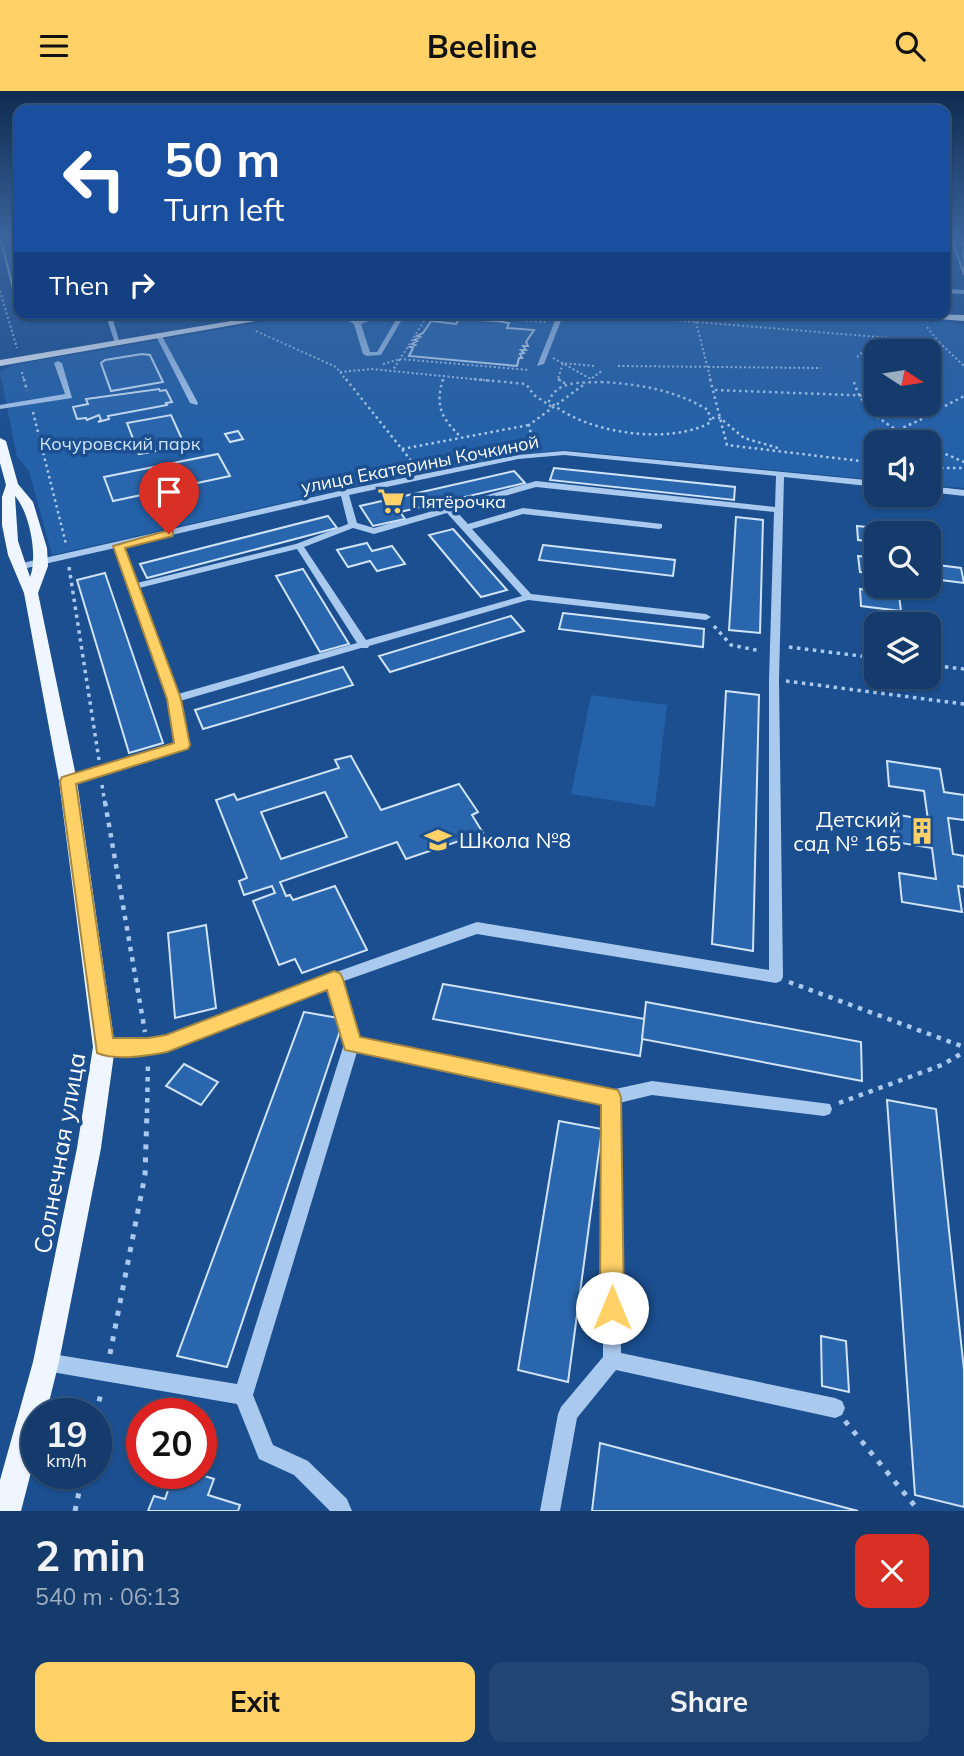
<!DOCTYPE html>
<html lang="en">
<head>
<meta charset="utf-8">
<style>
  :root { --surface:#143b6b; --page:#214673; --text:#f1f3f6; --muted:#9dadc1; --line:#33557e; --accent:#ffd166 }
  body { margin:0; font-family:Mulish,sans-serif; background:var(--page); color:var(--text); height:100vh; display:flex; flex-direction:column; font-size:26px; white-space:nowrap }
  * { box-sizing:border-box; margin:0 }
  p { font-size:23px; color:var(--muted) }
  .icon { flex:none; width:38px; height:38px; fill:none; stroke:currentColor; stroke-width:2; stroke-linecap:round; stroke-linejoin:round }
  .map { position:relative; height:1420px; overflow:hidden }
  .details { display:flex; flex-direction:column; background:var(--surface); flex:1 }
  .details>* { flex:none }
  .hud { position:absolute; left:14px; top:14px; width:936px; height:214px; border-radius:14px; box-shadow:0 2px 5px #0004,0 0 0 2px var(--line); background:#1a4fa0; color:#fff; overflow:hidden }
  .needle { width:46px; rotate:102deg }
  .controls { position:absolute; left:864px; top:248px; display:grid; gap:14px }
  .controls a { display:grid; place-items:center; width:77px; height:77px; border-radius:14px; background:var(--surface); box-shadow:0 2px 5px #0004,0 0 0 2px var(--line); font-size:35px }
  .speed { position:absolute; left:21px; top:1307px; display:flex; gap:14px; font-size:35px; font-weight:700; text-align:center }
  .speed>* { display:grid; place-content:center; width:91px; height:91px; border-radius:50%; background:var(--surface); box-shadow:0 2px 5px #0004,0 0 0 2px var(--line); line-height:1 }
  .speed small { font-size:18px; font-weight:400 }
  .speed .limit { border:10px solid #d22; background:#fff; color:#111 }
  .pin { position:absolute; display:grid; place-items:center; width:60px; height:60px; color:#fff; margin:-72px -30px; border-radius:50% 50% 50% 0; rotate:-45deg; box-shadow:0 0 7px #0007 }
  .pin .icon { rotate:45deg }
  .me { position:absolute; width:77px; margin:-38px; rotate:0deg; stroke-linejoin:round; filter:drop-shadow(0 0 5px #0008) }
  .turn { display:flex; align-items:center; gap:24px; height:147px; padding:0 35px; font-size:32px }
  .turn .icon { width:91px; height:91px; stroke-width:2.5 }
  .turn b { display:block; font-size:49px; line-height:60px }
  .then { display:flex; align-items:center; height:66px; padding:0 35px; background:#0003; gap:14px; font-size:26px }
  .round { display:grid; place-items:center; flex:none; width:74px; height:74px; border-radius:14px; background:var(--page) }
  .overview { display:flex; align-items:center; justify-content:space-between; height:119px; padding:0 35px }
  h1 { font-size:42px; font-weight:700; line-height:52px }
  .primary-button { display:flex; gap:14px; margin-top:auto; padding:14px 35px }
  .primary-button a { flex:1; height:80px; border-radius:14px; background:var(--accent); color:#111; font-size:28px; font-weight:700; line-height:80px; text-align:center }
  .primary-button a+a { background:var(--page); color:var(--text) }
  header { display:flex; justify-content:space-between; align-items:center; height:91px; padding:0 35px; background:var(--accent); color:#111; font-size:32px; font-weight:700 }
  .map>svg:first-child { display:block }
  .green { fill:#2461a8; fill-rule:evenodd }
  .building { fill:#2a66ad; stroke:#cfe3fa; stroke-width:2; fill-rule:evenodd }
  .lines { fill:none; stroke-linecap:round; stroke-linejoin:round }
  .path-far4 { stroke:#a9c9ee; stroke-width:2; stroke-dasharray:2 2.5; stroke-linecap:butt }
  .path-far3 { stroke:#a9c9ee; stroke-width:2.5; stroke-dasharray:2.5 3.5; stroke-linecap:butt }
  .path-far2 { stroke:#a9c9ee; stroke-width:3.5; stroke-dasharray:3.5 4.5; stroke-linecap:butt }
  .path-far1 { stroke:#a9c9ee; stroke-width:4.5; stroke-dasharray:4.5 6; stroke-linecap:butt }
  .path { stroke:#a9c9ee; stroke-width:5; stroke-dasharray:5 8; stroke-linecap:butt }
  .minor { fill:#a9c9ee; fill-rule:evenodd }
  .major { fill:#f0f6ff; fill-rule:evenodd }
  .route { fill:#ffd166; stroke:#a68842; stroke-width:2 }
  .labels { text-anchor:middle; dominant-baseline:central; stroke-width:7; stroke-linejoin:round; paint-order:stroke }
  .far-park-label { font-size:18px; fill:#cfe3fa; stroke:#1b4f8f }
  .far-street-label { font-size:18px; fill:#fff; stroke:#1b4f8f }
  .far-poi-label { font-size:18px; fill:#fff; stroke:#1b4f8f; text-anchor:start }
  .poi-label { font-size:21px; fill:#fff; stroke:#1b4f8f; text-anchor:end }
  .near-street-label { font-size:24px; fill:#fff; stroke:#1b4f8f }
</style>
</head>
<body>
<header><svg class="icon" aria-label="menu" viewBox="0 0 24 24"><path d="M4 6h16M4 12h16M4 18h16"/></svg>Beeline<svg class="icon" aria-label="search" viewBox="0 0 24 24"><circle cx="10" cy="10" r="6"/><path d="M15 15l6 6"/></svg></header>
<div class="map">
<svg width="964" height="1420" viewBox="0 0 964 1420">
  <rect width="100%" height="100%" fill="#1b4f8f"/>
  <g class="green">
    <path d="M316 222H857L937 228 964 234V397L929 394V352H877V389L565 359 521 363 344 398 52 464 29 380 17 366 0 281 12 274ZM877 261H929V313H877Z"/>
    <path d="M591 604 667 614 655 716 571 703Z"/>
  </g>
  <g class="building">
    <path d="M0 146H17L19 149V204L16 205 14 201Z"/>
    <path d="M953 151 964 152V184Z"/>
    <path d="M459 228 497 230 509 232 507 237 534 239 526 251 528 255H523L526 259H521L524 262 520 263 522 267H519L517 275 409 265 413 257 410 256 415 254 412 253 417 250 414 249 420 246 417 245 423 242 431 230 456 233Z"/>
    <path d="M142 263 150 264 163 291 111 300 101 272 105 269Z"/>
    <path d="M159 298 160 300 166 299 172 311 166 312 167 314 108 325 109 328 98 331 101 329 99 324 87 329 86 327 77 328 73 316 88 313 86 308Z"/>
    <path d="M171 324 185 355 139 363 127 332Z"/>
    <path d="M238 340 243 348 230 351 225 343Z"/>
    <path d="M218 363 230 385 113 410 104 386Z"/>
    <path d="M554 377 735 396 734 409 550 389Z"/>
    <path d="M514 380 525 392 400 421 405 428 373 435 360 415Z"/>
    <path d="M328 425 337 437 147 487 140 473Z"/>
    <path d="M736 426 763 429 760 542 729 539Z"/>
    <path d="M857 435 888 438V443H877V464L875 451 858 449Z"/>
    <path d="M453 438 507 499 481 506 429 444Z"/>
    <path d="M367 452 372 460 392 455 405 473 377 480 370 470 348 476 337 459Z"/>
    <path d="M543 454 675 469 673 485 539 469Z"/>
    <path d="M858 465 877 467V483L860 481Z"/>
    <path d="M930 473 961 477 964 492 933 488 929 486Z"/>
    <path d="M303 478 349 553 320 561 276 485Z"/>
    <path d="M105 482 163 652 129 662 77 489Z"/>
    <path d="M880 495H924L926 508 899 504 901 520 861 515 860 498 881 501Z"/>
    <path d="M563 522 704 538 703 556 559 538Z"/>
    <path d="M511 525 524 540 390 581 379 565Z"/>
    <path d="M343 576 353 594 203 638 195 619Z"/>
    <path d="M726 600 759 604 753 860 712 853Z"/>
    <path d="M351 665 381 719 459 693 478 721 472 724 483 742 406 768 397 751 280 791 286 805 290 804 293 809 335 795 367 859 302 882 295 868 279 874 253 810 275 802 272 795 244 804 239 790 247 787 216 709 234 703 237 709 339 677 335 669ZM325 701 347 746 281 768 261 721Z"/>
    <path d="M887 670 940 678 944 701 964 704V729L948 727 953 763 964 765V796L958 795 962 821 902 811 899 782 936 788 932 757 895 751 893 723 928 729 924 700 889 695Z"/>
    <path d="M206 834 216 917 175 927 168 842Z"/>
    <path d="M443 893 645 928 640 965 433 928Z"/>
    <path d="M646 911 861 951 862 990 642 948Z"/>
    <path d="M304 921 344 928 227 1276 177 1265Z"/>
    <path d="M184 973 218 991 201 1014 166 995Z"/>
    <path d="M887 1009 936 1018 964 1279V1416L915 1404Z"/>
    <path d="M559 1030 602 1038 568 1291 518 1279Z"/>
    <path d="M821 1245 846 1250 849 1301 822 1295Z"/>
    <path d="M600 1352 858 1420H592Z"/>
    <path d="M174 1382H195L214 1388 208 1404 240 1414 238 1420H148L154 1405 165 1408Z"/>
  </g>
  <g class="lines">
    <g class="path-far4">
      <path d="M945 150 964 148"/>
      <path d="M0 200 17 257"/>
      <path d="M429 222 400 268 529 279"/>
      <path d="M435 222 460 224"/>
      <path d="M617 222 624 225 939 251 964 275"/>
      <path d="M698 222 696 231 711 290"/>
      <path d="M825 222 886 227"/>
      <path d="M309 226 326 223"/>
      <path d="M517 229 545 231"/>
      <path d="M927 236 939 251"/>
      <path d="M256 240 336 276 347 290"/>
      <path d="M857 266 868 257 896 249"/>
      <path d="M553 267 591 288"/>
      <path d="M383 273 400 268 393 279"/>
      <path d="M618 275 821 277"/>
      <path d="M22 281 24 290"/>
      <path d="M340 281 372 278 492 290"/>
      <path d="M592 287 602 280"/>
      <path d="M443 290 444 285"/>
      <path d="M561 290 558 288 563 272 594 275"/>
    </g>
    <g class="path-far3">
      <path d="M24 288 27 300"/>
      <path d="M346 288 417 377"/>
      <path d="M443 288C435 315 441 327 461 346"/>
      <path d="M474 288 526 293 534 304 552 316"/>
      <path d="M558 288 566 293"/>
      <path d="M710 288 727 354 877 372"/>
      <path d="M601 291C639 293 675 299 708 319L711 331C670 355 583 342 549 310 557 289 582 292 601 291Z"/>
      <path d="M854 291C863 323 894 338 921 352"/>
      <path d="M715 299 877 305"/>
      <path d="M945 315 964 305"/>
      <path d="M33 321 66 453"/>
      <path d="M712 327H720L744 347 778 357"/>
      <path d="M898 339 933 323"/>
      <path d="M533 353 529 334 586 292"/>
      <path d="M929 356 964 371"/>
      <path d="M402 358 529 334"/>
      <path d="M929 377H964"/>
    </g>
    <g class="path-far2">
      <path d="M69 476 99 669"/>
      <path d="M714 535 731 554 761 560"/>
      <path d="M789 556 877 567"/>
      <path d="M929 574 964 578"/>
      <path d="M786 590 964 613"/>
      <path d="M102 694 105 713"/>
    </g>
    <g class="path-far1">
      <path d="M105 711 145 941"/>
      <path d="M789 891 964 956"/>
      <path d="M839 1012 942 974 964 961"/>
      <path d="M147 1022 148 970"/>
    </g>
    <g class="path">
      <path d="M110 1263 145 1084 147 1020"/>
      <path d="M96 1323 102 1298"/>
      <path d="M845 1330 919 1420"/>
      <path d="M75 1420 83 1382"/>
    </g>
    <g class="minor">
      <path d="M945 198 964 199V203L945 202Z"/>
      <path d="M105 222H111L120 253 115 252Z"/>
      <path d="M334 222H343L357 230 375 223H401L404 225 381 264 367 265 363 263 354 233ZM376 227H397L377 261H370L361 233Z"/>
      <path d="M558 222H564L544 273 537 275Z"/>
      <path d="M157 244 162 245 198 312 197 314 190 312 156 245Z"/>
      <path d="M58 270 62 272 72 307 0 318V314L65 303 54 272Z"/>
      <path d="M564 360 877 390V396L784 386 779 589 783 886 781 890 776 892 477 843 341 891 358 947 611 999 652 990 830 1013 832 1018 830 1023 824 1025 652 1004 619 1012 621 1262 835 1307 842 1310 845 1317 842 1324 835 1327 616 1279 577 1327 560 1420H540L558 1323 561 1316 603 1266V1012L357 961 253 1304 273 1354 308 1370 347 1408 352 1420H330L294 1384 259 1368 237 1313 46 1280 39 1278 37 1271 39 1264 46 1262 237 1293 344 953 328 896 167 959 148 963H104L99 961 96 956 99 951 104 949H148L167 945 328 884 477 831 769 879V589L774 421 536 396 455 419 468 433 523 417 662 433V437L659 438 523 423 472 438 531 503 706 523 711 526 706 529 528 509 369 555 368 557H361L180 610 188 655 186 658 68 694 64 693 62 690 64 687 176 653 168 608 115 457 18 479 13 476 18 473 344 399 518 364ZM564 364 776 385 775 416 536 390 374 437 357 432 349 404 518 368ZM341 405 348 433 296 453 137 492 124 455ZM447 422 522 505 366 549 304 456 353 437 374 443ZM297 458 357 552 178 603 139 497Z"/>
      <path d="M929 395 964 399V405L929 401Z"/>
    </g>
    <g class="major">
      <path d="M279 222H302L0 275V269Z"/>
      <path d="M893 222 964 224V230L898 225Z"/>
      <path d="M0 347 6 350 18 393 33 411 47 457 48 475 38 502 77 690 115 956 101 1057 59 1271 46 1323H37V1358L21 1420H0V1389L33 1271 77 1057 93 956 59 690 24 502 8 464 2 434V406L6 394 0 372ZM15 405C30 422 38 466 30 486L18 450Z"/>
    </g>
  </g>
  <linearGradient id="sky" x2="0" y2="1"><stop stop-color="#0f2b4f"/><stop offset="0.42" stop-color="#39639b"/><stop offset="1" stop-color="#39639b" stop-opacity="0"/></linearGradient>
  <rect width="964" height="345" fill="url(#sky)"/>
  <path class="route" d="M169 439 173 440V445L125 457 181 608 190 654 188 658 76 693 113 947H148L166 944 334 880 340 882 343 888 360 946 618 999 621 1006 624 1217 620 1225 612 1229 603 1225 600 1217 601 1014 345 959 327 899 167 961C146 965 117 970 97 962L60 690 62 686 174 652 167 608 113 455Z"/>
  <defs>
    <symbol id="supermarket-bare" viewBox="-9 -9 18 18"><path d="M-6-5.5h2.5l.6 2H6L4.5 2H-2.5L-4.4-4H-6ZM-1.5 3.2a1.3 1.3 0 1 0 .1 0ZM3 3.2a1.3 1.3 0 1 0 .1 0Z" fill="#ffd166" stroke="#1b4f8f" stroke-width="2.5" paint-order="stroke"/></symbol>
    <symbol id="building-bare" viewBox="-9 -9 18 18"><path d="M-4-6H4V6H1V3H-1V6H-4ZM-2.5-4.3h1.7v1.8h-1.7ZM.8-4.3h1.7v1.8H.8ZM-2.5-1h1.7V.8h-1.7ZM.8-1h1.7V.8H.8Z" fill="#ffd166" stroke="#1b4f8f" stroke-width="2.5" paint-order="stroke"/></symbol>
    <symbol id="school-bare" viewBox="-9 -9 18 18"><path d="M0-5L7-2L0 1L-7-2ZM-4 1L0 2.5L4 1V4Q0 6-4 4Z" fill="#ffd166" stroke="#1b4f8f" stroke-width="2.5" paint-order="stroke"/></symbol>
  </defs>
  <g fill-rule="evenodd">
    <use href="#supermarket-bare" x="372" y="391" width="38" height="38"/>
    <use href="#building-bare" x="903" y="721" width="38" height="38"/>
    <use href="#school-bare" x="419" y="730" width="38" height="38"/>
  </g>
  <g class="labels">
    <g class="far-park-label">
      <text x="120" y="352">Кочуровский парк</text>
    </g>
    <g class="far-street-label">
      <text transform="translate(420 373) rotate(-11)">улица Екатерины Кочкиной</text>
    </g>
    <g class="far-poi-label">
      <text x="412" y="410">Пятёрочка</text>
    </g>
    <g class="poi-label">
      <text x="901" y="728">Детский<tspan x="901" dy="24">сад № 165</tspan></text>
      <text x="459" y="749" text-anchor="start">Школа №8</text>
    </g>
    <g class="near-street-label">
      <text transform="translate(59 1062) rotate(-80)">Солнечная улица</text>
    </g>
  </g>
</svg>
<div class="controls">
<a><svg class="needle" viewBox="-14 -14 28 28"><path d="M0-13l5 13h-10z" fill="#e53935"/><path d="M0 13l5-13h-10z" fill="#9dadc1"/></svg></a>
<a><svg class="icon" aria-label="sound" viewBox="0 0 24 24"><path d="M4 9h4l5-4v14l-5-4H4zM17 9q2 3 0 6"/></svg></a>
<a><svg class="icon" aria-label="search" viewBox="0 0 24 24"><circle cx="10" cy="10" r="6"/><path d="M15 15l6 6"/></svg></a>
<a><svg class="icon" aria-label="layers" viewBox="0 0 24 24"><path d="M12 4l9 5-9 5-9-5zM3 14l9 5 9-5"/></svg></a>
</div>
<div class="speed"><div>19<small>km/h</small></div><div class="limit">20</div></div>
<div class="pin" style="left:169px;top:443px;background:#d93025"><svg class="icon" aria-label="arrive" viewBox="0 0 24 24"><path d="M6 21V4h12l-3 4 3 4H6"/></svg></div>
<svg class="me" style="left:612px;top:1217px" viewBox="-20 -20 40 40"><circle r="19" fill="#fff"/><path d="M0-13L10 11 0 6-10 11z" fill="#ffd166"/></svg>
<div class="hud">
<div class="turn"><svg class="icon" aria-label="left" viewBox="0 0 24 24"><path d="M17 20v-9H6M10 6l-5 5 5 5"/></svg><div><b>50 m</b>Turn left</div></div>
<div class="then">Then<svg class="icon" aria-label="right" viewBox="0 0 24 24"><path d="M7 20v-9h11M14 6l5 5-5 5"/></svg></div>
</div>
</div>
<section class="details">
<div class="overview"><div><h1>2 min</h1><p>540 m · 06:13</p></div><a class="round" style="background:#d93025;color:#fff"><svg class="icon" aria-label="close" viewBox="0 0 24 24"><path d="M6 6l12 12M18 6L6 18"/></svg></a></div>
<div class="primary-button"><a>Exit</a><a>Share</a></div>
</section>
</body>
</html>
